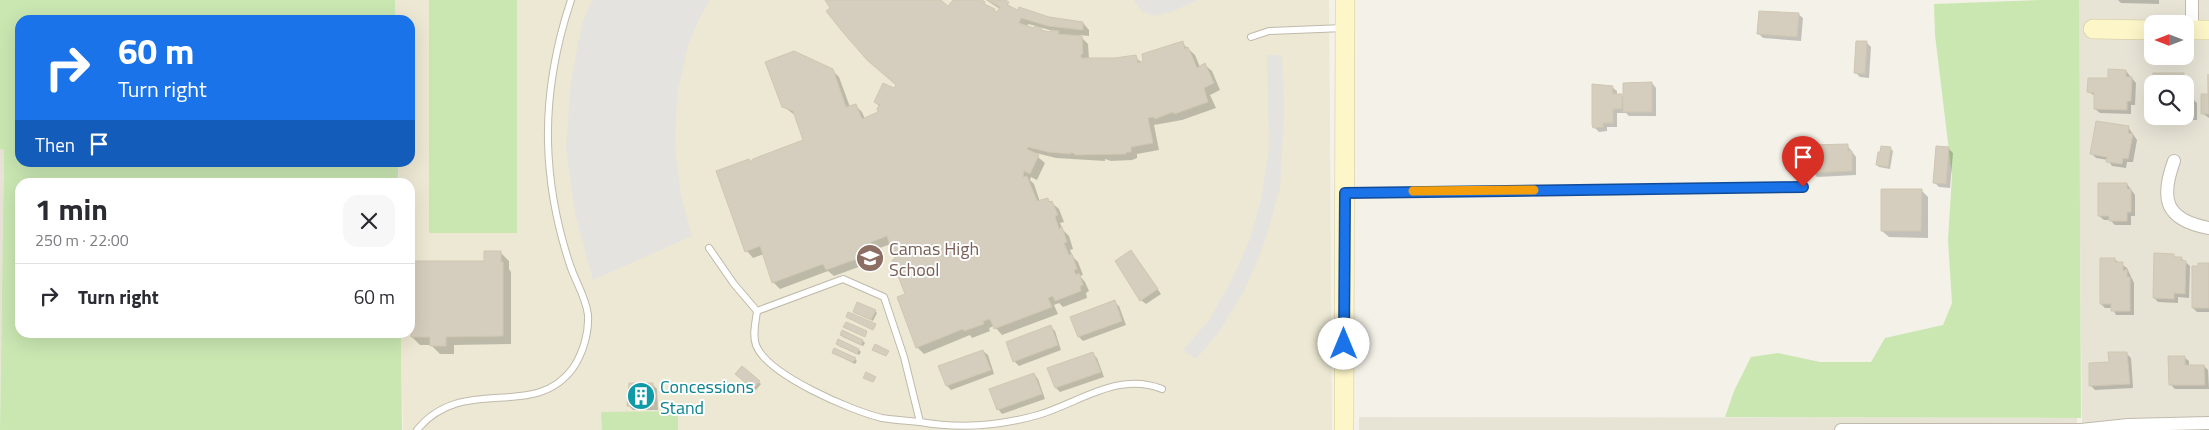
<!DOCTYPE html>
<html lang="en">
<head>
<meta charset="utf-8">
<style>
  :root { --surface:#fff; --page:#f7f7f7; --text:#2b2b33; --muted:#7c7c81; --line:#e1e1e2 }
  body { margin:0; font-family:"Titillium Web",sans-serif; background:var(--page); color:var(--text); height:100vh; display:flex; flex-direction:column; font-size:19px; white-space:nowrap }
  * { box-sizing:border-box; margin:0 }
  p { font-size:16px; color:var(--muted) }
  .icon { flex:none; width:28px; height:28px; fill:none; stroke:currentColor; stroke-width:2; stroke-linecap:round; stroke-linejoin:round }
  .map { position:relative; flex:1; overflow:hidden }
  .side { position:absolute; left:15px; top:178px; width:400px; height:160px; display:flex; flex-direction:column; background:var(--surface); border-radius:15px; box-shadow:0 5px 20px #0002 }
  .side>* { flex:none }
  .guide { position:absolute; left:15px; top:15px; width:400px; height:152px; border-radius:15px; box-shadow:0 5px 20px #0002; background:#1a73e8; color:#fff; overflow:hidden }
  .needle { width:32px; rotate:270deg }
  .buttons { position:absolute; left:2144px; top:15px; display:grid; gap:10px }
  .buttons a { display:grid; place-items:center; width:50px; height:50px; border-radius:10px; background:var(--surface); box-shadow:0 5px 20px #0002; font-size:25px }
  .pin { position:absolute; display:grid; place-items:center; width:42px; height:42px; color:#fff; margin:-51px -21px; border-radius:50% 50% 50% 0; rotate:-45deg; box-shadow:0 0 5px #0007 }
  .pin .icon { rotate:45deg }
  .me { position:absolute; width:55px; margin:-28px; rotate:0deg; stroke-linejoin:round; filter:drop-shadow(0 0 4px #0008) }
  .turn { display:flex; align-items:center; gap:18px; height:105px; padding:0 20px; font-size:22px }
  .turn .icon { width:65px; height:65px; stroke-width:2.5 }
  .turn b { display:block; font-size:35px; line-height:42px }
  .then { display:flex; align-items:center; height:48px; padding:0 20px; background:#0003; gap:10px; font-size:19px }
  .round { display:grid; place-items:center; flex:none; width:52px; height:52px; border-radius:15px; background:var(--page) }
  .head { display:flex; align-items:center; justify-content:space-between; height:85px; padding:0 20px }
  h1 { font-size:30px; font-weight:700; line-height:38px }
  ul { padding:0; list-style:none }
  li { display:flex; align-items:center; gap:15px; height:65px; padding:0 20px; border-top:1px solid var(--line) }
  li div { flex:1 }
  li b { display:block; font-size:19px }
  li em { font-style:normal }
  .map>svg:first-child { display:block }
  .residential { fill:#e7e4d6; fill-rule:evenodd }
  .education { fill:#ece8d3 }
  .green { fill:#cae7b2 }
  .parking { fill:#e5e3e0 }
  .shadow { fill:#0003; fill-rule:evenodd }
  .building { fill:#d5cebe; stroke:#cfc7b1 }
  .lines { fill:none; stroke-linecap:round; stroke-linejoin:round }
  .lane-casing { stroke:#bfbaab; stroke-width:8 }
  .street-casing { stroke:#bfbaab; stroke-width:14 }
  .secondary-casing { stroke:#d2c899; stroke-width:20 }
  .lane { stroke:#fff; stroke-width:6 }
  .street { stroke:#fff; stroke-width:12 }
  .secondary { stroke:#fdf6c9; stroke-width:19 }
  .route-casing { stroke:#114b97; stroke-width:12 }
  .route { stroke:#1a73e8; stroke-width:9 }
  .slow { stroke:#f59e0b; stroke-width:9 }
  .labels { text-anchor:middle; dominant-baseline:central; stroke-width:4; stroke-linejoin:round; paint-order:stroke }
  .education-label { font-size:18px; fill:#785e54; stroke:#fff; text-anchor:start }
  .culture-label { font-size:18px; fill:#0d838f; stroke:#fff; text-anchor:start }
</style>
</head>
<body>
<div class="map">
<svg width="2209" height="430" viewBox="0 0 2209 430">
  <rect width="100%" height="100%" fill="#f4f1e8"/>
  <g class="residential">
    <path d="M2078 0H2209V430H1359V417L2077 418V429H2082ZM2152 24H2185V56H2152ZM2152 84H2185V116H2152Z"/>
    <path d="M0 149H4L0 417Z"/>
  </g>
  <path class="education" d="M395 0H1329L1332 430H403L401 333 410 332V182H399L398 163 410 162V20H395Z"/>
  <g class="green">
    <path d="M0 0H395V20H20V162L398 163V182H20V332L401 333 402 430H0L4 150 0 149Z"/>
    <rect x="429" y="0" width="88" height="233"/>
    <path d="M2040 0H2079L2081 418 1725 417 1734 391 1751 357 1778 353 1820 362H1871L1885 338 1943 325 1952 303 1948 240 1952 176 1935 35 1934 4Z"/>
    <path d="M678 411V430H602L601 412Z"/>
  </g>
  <g class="parking">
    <path d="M592 0H710L698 21 688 46 677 94 675 151 681 195 692 236 593 280 575 213 566 149 571 80 582 24Z"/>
    <path d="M1133 0H1198L1171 12 1155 16 1143 12Z"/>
    <path d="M1267 55H1282L1284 112 1280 188 1264 244 1245 289 1219 332 1196 359 1183 350 1209 320 1232 280 1250 239 1261 199 1269 147Z"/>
  </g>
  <g class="shadow">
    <path d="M826 0H940L948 8 955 0H979L998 13 1000 9 986 0H1003L1015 11 1083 23 1089 30V36L1079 35 1088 44 1089 59H1115L1135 57 1142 63 1182 43 1195 55 1200 67 1205 65 1212 71 1220 90 1210 95 1216 108 1182 120 1154 125 1159 150 1137 154V158L1132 160 1111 161 1105 159V161L1056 158 1032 152 1045 163 1037 180 1031 177 1030 180 1034 184 1040 202 1047 199 1059 209 1064 222 1060 223 1063 230 1069 236 1073 249 1070 250 1073 257 1078 262 1083 275 1080 276 1085 282 1089 291 1086 293 1087 298 1063 307 1059 303 1054 305 1058 314 1002 335 994 326 989 328 990 331 972 338 970 335 924 354 917 347 906 295 891 244 871 251 875 261 834 276 828 271 780 289 774 283 764 254 753 258 747 251 749 160 752 163 805 141 796 116 783 106 832 70 839 77 850 107 856 106 862 112 865 119 880 113V107L875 102 894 89 897 85ZM1028 24 1036 26 1035 30 1027 27ZM1039 27 1053 31 1052 34 1045 33Z"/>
    <path d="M2118 0H2159V4L2121 3Z"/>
    <path d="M1798 14 1803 18 1801 41 1763 38 1759 34Z"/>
    <path d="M1867 43 1871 47 1869 78 1860 77 1855 72Z"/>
    <path d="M2126 71 2136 83 2135 105H2131V114L2100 113 2095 109V96L2089 92Z"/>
    <path d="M2184 75 2188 79V99H2193L2197 103V120H2189V124H2159L2154 120 2185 116V84H2154Z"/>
    <path d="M1652 83 1656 88V116H1629L1626 113H1617V127H1607V131L1599 132 1594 127 1612 87 1617 91V95H1621L1624 98Z"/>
    <path d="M2202 95H2209V118L2202 113Z"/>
    <path d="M2128 127 2137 140 2133 162H2127L2126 168 2112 166 2108 160 2096 158 2092 154Z"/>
    <path d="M1847 145 1856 157V175L1817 177 1813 172Z"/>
    <path d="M1948 148 1953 153 1950 188 1939 187 1934 182Z"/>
    <path d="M1891 149 1893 151 1890 169 1879 167 1877 165Z"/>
    <path d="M2127 184 2135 195V216H2131V225H2115L2110 220H2104L2099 216Z"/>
    <path d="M1921 190 1928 197V238L1889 237 1882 231Z"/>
    <path d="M1131 251 1161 294 1146 304 1141 300Z"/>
    <path d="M500 252 509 261V269L511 272V344L454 345V354H440L431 345H420L412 337 485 262Z"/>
    <path d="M2173 255 2177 258H2181L2190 266 2189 298 2178 297V303L2158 302 2154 298Z"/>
    <path d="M2114 259 2127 268 2134 283V315H2116L2112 308H2105L2101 304Z"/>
    <path d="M2209 264V312H2197L2193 308Z"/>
    <path d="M1114 302 1119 306 1126 325 1083 341 1079 337 1072 318Z"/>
    <path d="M875 311 877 313 873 321 856 313Z"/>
    <path d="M1051 327 1055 331 1061 350 1019 366 1014 361Z"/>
    <path d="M842 332 863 341 865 343 863 346 843 337 841 335Z"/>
    <path d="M838 341 859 350 861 352 859 355 839 346 837 344Z"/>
    <path d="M983 351 988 355 994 374 951 390 947 386Z"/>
    <path d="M833 353 855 359 857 361 855 364Z"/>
    <path d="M1092 353 1097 358 1104 377 1060 392 1056 388Z"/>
    <path d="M2126 353 2131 358 2133 388 2095 390 2091 386 2110 363Z"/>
    <path d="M2184 357 2189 361V366H2204L2208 370 2209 389H2175L2170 384Z"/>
    <path d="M742 368 761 384 756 390 737 374Z"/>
    <path d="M1034 374 1038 379 1045 399 1002 414 998 409Z"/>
    <path d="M652 384 657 389 658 410H633L628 405Z"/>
  </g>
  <g class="building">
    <path d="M825 0H941L948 6 953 0H982L985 2 984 4 995 9 994 11 997 12 1000 7 987 0H1005L1009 2 1007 5 1018 10 1019 7 1049 17 1083 22V30L1048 26 1021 18 1019 23 1034 28 1035 26 1042 28 1041 30 1045 31 1051 32V30L1059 31 1058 34 1082 36 1083 54H1081V58H1115L1136 55 1138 63 1143 61 1142 54 1183 41 1185 49 1188 47 1197 68 1205 63 1214 83 1204 88 1208 102 1174 114 1173 112 1155 119 1154 117 1148 118 1153 143 1131 147V152H1126V154L1076 155 1071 152V154L1048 152 1028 147 1027 149 1039 155 1030 174 1024 171 1023 177 1027 176 1037 201 1048 198 1049 202 1052 201 1058 215 1055 216 1059 229 1062 227 1067 242 1064 243 1069 255 1072 254 1077 269 1074 270 1076 275 1079 273 1083 285 1080 286 1081 291 1055 301 1053 296 1050 297 1048 298 1052 307 994 329 990 319 983 321 984 324 964 331 963 329 916 348 897 297 905 294 892 260 895 259 887 236 866 244 870 254 826 270 823 264 772 283 760 246 745 252 716 171 749 159 751 162 753 159 803 140 793 111 782 107 765 62 794 51 833 69 846 107 856 104 862 119 878 112 877 108 880 105 874 102 883 83 894 88 896 85 867 60 841 30 826 11 830 8Z"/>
    <path d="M1759 11 1799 13 1797 37 1757 34Z"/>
    <path d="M1856 41H1867L1865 74 1854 73Z"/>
    <path d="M2108 69 2126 70V77H2132L2131 101H2127V110L2094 109V93L2087 92 2088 78H2108Z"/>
    <rect x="2153" y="73" width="31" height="11"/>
    <path d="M2208 74 2209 114H2201V94H2208Z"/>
    <path d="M1652 82V112H1623V83Z"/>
    <path d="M1592 84 1613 86 1612 94H1622V109H1613V123H1603V127L1593 128 1592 124Z"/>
    <rect x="2185" y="97" width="8" height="19"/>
    <rect x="2153" y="116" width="32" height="4"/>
    <path d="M2096 121 2129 126 2128 133 2133 134 2128 159 2123 158 2122 164 2106 162 2107 157 2090 154Z"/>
    <path d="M1848 144V151H1852V171L1812 173 1811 145Z"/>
    <path d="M1881 146 1891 147 1888 167 1876 165 1878 152H1880Z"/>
    <path d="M1936 146 1949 147 1946 184 1933 183Z"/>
    <path d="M2098 183H2127V189H2131V212H2127V221H2109V216H2098Z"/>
    <path d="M1881 189H1922L1921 231H1881Z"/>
    <path d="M1131 250 1158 289 1140 301 1115 261Z"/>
    <path d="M484 251H501V262H503V336L446 337V346H430V337H411L410 261H484Z"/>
    <path d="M2154 253 2174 254V257H2182L2181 260 2186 261 2185 294 2174 293V299L2153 298Z"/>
    <path d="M2100 258H2115V262H2123V271L2127 269V277H2130V311H2111V304H2100Z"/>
    <path d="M2198 263H2209V308H2192V266H2198Z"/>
    <path d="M1115 300 1122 321 1078 337 1070 317Z"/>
    <path d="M857 302 876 310 871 320 853 312Z"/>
    <path d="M848 312 876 324 873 330 846 317Z"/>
    <path d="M846 322 867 331 865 337 843 327Z"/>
    <path d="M1051 325 1058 345 1013 362 1006 342Z"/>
    <path d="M842 330 863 340 861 345 840 335Z"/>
    <path d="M838 339 859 349 857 354 836 344Z"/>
    <path d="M875 344 889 351 886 356 872 350Z"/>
    <path d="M834 348 856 358 853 362 832 353Z"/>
    <path d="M983 350 991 370 946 386 938 366Z"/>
    <path d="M1093 352 1101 372 1055 388 1047 368Z"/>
    <path d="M2108 352H2127L2130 384 2089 386V363L2109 362Z"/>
    <path d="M2168 356H2185V365H2204L2205 385H2169Z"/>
    <path d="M742 366 760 381 753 389 735 374Z"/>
    <path d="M866 372 876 377 873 382 863 378Z"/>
    <path d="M1034 373 1042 394 997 410 989 389Z"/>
    <path d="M629 383H653L654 406H627Z"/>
  </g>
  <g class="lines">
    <defs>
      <g id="lane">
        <path d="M1251 37 1269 31 1344 28"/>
        <path d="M1346 193 1803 187"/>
        <path d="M709 248 734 284 757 311 843 279 884 297 904 357 920 422C908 421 895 420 882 418 852 411 767 375 756 345 752 334 756 321 757 311"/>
        <path d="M920 422C960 429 999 426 1038 415 1079 403 1118 371 1162 389"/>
        <path d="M417 430C463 373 534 422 573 368 583 353 589 333 588 315 586 297 575 281 570 265 557 226 549 183 548 142 547 94 556 45 571 0"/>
      </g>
      <g id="street">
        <path d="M2192 0V30"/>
        <path d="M2174 161C2160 199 2165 220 2209 228"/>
        <path d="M1841 430H2081L2128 425 2209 423"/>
      </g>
      <g id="secondary">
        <path d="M2093 29 2152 30"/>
        <path d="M2185 30H2209"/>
        <path d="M1344 430 1345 0"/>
      </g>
    </defs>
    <use href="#lane" class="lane-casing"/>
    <use href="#street" class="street-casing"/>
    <use href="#secondary" class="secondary-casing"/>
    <use href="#lane" class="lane"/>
    <use href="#street" class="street"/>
    <use href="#secondary" class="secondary"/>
  </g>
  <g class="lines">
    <defs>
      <path id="route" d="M1344 344 1345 193 1803 187"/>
    </defs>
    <use href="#route" class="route-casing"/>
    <use href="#route" class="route"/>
    <path class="slow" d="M1413 191 1534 190"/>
  </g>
  <defs>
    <symbol id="school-disc" viewBox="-11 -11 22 22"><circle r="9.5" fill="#8d6e63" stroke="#fff"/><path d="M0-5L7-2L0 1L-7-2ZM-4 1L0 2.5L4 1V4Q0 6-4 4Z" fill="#fff"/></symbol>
    <symbol id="building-disc" viewBox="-11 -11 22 22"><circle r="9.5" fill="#0f9aa8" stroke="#fff"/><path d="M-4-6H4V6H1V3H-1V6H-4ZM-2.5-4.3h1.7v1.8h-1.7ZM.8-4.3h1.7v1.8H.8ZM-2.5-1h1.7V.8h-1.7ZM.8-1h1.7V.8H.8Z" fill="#fff"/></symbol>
  </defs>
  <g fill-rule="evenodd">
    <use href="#school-disc" x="854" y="242" width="32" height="32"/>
    <use href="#building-disc" x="625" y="380" width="32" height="32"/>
  </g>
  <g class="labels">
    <g class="education-label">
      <text x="889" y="248">Camas High<tspan x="889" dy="21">School</tspan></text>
    </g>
    <g class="culture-label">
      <text x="660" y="386">Concessions<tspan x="660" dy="21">Stand</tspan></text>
    </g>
  </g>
</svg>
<div class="buttons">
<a><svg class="needle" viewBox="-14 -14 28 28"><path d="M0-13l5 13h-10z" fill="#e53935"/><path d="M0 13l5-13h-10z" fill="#7c7c81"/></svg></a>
<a><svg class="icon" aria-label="search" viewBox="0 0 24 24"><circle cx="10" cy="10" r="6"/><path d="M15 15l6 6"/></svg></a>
</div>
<div class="pin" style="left:1803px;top:187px;background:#d93025"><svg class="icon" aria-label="arrive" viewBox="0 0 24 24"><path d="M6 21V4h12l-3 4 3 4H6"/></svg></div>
<svg class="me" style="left:1344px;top:344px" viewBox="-20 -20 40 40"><circle r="19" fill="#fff"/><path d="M0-13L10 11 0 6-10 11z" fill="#1a73e8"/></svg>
<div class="guide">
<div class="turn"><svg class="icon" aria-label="right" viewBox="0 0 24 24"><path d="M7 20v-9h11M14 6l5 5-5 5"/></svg><div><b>60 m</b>Turn right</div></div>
<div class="then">Then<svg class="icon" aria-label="arrive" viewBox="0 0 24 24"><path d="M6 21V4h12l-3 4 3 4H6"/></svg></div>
</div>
<section class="side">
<div class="head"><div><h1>1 min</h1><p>250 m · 22:00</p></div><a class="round"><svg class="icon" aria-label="close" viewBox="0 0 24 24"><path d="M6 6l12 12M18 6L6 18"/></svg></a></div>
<ul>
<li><svg class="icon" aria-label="right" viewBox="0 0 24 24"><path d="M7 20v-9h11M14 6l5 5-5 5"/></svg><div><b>Turn right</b></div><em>60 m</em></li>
</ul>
</section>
</div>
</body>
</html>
